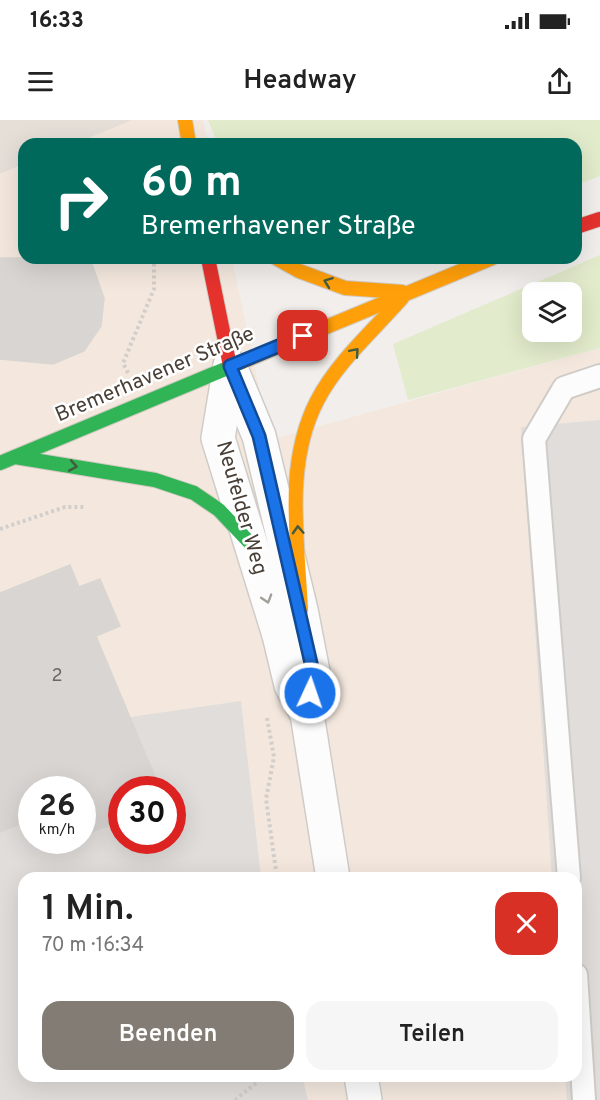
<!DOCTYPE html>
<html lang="de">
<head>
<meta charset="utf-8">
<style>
  :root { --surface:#fff; --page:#f6f6f6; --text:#222; --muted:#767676; --accent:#837c75 }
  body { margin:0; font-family:Overpass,sans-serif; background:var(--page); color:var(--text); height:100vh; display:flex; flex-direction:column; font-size:22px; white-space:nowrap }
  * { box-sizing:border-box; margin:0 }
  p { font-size:20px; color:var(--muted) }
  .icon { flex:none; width:33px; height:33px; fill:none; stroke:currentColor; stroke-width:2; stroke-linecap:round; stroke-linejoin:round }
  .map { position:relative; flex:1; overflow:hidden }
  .drawer { position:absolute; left:18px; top:752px; width:564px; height:210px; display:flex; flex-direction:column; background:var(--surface); border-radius:18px; box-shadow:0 6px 24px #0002 }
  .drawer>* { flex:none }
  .hud { position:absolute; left:18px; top:18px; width:564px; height:126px; border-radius:18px; box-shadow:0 6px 24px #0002; background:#00695c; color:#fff; overflow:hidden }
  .tools { position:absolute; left:522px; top:162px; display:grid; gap:12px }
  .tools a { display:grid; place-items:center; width:60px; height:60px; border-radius:12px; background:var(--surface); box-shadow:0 6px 24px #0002; font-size:30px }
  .speed { position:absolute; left:18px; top:656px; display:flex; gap:12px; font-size:30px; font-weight:700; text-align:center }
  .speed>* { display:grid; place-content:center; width:78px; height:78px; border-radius:50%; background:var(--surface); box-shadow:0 6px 24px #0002; line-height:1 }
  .speed small { font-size:15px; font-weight:400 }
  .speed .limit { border:9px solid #d22; background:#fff; color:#111 }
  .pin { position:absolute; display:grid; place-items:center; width:51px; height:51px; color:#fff; margin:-26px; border-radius:12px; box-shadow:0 3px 9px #0006 }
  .me { position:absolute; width:66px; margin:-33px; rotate:3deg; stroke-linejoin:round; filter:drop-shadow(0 0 4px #0008) }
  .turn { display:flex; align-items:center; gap:21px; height:126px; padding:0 24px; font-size:27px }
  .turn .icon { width:78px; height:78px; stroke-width:2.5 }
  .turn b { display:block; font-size:42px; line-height:51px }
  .round { display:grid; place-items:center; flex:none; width:63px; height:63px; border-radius:18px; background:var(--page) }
  .headline { display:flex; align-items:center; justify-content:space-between; height:102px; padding:0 24px }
  h1 { font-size:36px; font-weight:600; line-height:45px }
  .action { display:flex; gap:12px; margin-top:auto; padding:12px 24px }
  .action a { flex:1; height:69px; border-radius:18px; background:var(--accent); color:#fff; font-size:24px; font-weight:600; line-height:69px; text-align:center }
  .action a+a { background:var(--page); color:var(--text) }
  .status { display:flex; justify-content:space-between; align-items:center; height:42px; padding:0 30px; background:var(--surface); direction:ltr }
  .status svg { height:16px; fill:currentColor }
  header { display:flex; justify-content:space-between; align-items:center; height:78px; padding:0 24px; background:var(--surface); font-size:27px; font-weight:600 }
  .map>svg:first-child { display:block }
  .residential { fill:#e5dfd8 }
  .commercial { fill:#f4e8de; fill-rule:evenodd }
  .green { fill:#e2ebcb; fill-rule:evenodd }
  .parking { fill:#e0ddda }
  .building { fill:#d9d5d2; stroke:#d9d5d1; stroke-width:1.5 }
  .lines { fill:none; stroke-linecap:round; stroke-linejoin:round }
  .lane-casing { stroke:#cfccc8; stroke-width:26 }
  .street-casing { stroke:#cfccc8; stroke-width:36 }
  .fast-casing { stroke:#d1cac2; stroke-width:16 }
  .slow-casing { stroke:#d1cac2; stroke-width:16 }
  .jam-casing { stroke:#d1cac2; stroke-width:16 }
  .path { stroke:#d2cecb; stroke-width:4; stroke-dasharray:3 3; stroke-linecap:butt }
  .lane { stroke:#fdfcfc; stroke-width:22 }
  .street { stroke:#fdfcfc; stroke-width:33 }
  .fast { stroke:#30b455; stroke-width:14 }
  .slow { stroke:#ff9f0a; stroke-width:14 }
  .jam { stroke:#e5322d; stroke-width:14 }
  .oneway { stroke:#425c3e }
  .oneway2 { stroke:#a29e99 }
  .route-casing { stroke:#114b97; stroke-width:15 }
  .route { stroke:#1a73e8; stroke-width:10 }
  .labels { text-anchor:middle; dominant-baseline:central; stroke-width:5; stroke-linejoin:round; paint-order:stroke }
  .number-label { font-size:18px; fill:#6e665e }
  .street-label { font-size:21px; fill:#483f36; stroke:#fff }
</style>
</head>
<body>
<div class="status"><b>16:33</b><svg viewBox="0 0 49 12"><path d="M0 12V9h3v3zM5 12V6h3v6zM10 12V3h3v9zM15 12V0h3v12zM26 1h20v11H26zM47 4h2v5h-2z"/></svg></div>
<header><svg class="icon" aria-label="menu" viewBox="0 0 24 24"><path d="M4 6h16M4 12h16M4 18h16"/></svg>Headway<svg class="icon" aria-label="share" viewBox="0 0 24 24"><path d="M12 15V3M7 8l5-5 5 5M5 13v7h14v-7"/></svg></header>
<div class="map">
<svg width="600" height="980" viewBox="0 0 600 980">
  <rect width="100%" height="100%" fill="#f1eeeb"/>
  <path class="residential" d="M0 0H133L74 24H24V44L0 54Z"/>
  <g class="commercial">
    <path d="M133 0H203L208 24H74Z"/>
    <path d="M24 44V138H232L270 320 600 228V980H0V54ZM32 669H82V720H32ZM122 669H172V720H122ZM24 758H576V956H24Z"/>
  </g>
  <g class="green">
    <path d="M208 0H600V56L576 65V24H218Z"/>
    <path d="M600 135V228L408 280 393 224ZM532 172H572V212H532Z"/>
  </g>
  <g class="parking">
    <path d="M600 300V980H567L565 956H576V758L552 757 521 307Z"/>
    <path d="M241 581 261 757 24 758V956H302L308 980H0V712L31 699 32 720H48L52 729 73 720H82L83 716 121 700 122 720H172V669H160L130 597Z"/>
  </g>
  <g class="building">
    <path d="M0 138H84L92 144 104 178 101 206 84 231 53 244 0 239Z"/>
    <path d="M70 445 79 467 100 459 120 506 96 516 160 669H122V700L82 716V669H32V699L0 712V473Z"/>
  </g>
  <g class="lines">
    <defs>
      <g id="lane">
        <path d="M569 758 534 319 564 268 600 256"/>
        <path d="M576 855 584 980"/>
      </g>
      <g id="street">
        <path d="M230 246 259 316 301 490 313 552 307 594 333 758"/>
        <path d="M230 246 218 318 279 515 291 565 307 594"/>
        <path d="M361 956 365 980"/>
      </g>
      <g id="fast">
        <path d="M15 337 155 360 194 373 219 390 250 423"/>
        <path d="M0 343 242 242"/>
      </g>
      <g id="slow">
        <path d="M185 0 189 24"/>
        <path d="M276 138 299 151 345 168 402 172"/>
        <path d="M242 242 492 138"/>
        <path d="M301 490C298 421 284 345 317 281 337 242 373 211 402 178"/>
      </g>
      <g id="jam">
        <path d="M576 107 600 99"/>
        <path d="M208 138 230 246"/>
      </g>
    </defs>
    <use href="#lane" class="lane-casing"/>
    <use href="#street" class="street-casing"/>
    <use href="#fast" class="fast-casing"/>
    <use href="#slow" class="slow-casing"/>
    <use href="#jam" class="jam-casing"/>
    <g class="path">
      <path d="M128 253 123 243 154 169V138"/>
      <path d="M0 409 65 387H84"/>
      <path d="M267 598 274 637 266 679 277 758"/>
      <path d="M235 980 265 956"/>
    </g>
    <use href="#lane" class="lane"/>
    <use href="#street" class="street"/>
    <use href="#fast" class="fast"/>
    <use href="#slow" class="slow"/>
    <use href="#jam" class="jam"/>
  </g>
  <defs><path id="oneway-chevron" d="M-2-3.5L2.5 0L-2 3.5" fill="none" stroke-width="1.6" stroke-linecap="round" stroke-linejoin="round" transform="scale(1.5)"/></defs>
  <g class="oneway">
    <use href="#oneway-chevron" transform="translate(328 162) rotate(-160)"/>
    <use href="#oneway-chevron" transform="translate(355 232) rotate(-49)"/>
    <use href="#oneway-chevron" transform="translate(73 346) rotate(10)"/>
    <use href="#oneway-chevron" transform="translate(298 410) rotate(-93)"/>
  </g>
  <use class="oneway2" href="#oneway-chevron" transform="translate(267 479) rotate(73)"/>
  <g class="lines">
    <defs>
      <path id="route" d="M303 216 230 246 259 316 313 552 310 573"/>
    </defs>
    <use href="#route" class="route-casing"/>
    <use href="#route" class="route"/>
  </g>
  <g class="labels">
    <g class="number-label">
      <text x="57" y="556">2</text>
    </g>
    <g class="street-label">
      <text transform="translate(155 255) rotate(-23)">Bremerhavener Straße</text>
      <text transform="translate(241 388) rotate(74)">Neufelder Weg</text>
    </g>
  </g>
</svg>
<div class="tools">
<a><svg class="icon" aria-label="layers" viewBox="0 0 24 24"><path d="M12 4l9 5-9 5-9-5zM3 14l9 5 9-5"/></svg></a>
</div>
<div class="speed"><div>26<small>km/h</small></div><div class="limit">30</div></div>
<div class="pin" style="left:303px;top:216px;background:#d93025"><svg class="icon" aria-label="arrive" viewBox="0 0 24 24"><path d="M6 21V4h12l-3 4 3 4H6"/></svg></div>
<svg class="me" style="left:310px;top:573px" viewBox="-20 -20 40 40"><circle r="17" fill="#1a73e8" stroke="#fff" stroke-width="3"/><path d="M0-11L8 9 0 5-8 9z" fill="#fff"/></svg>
<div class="hud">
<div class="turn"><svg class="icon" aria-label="right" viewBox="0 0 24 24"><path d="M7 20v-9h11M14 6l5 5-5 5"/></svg><div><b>60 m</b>Bremerhavener Straße</div></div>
</div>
<section class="drawer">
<div class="headline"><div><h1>1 Min.</h1><p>70 m · 16:34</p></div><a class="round" style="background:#d93025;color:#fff"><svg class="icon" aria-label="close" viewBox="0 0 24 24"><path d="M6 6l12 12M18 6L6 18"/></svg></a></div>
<div class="action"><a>Beenden</a><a>Teilen</a></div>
</section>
</div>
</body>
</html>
